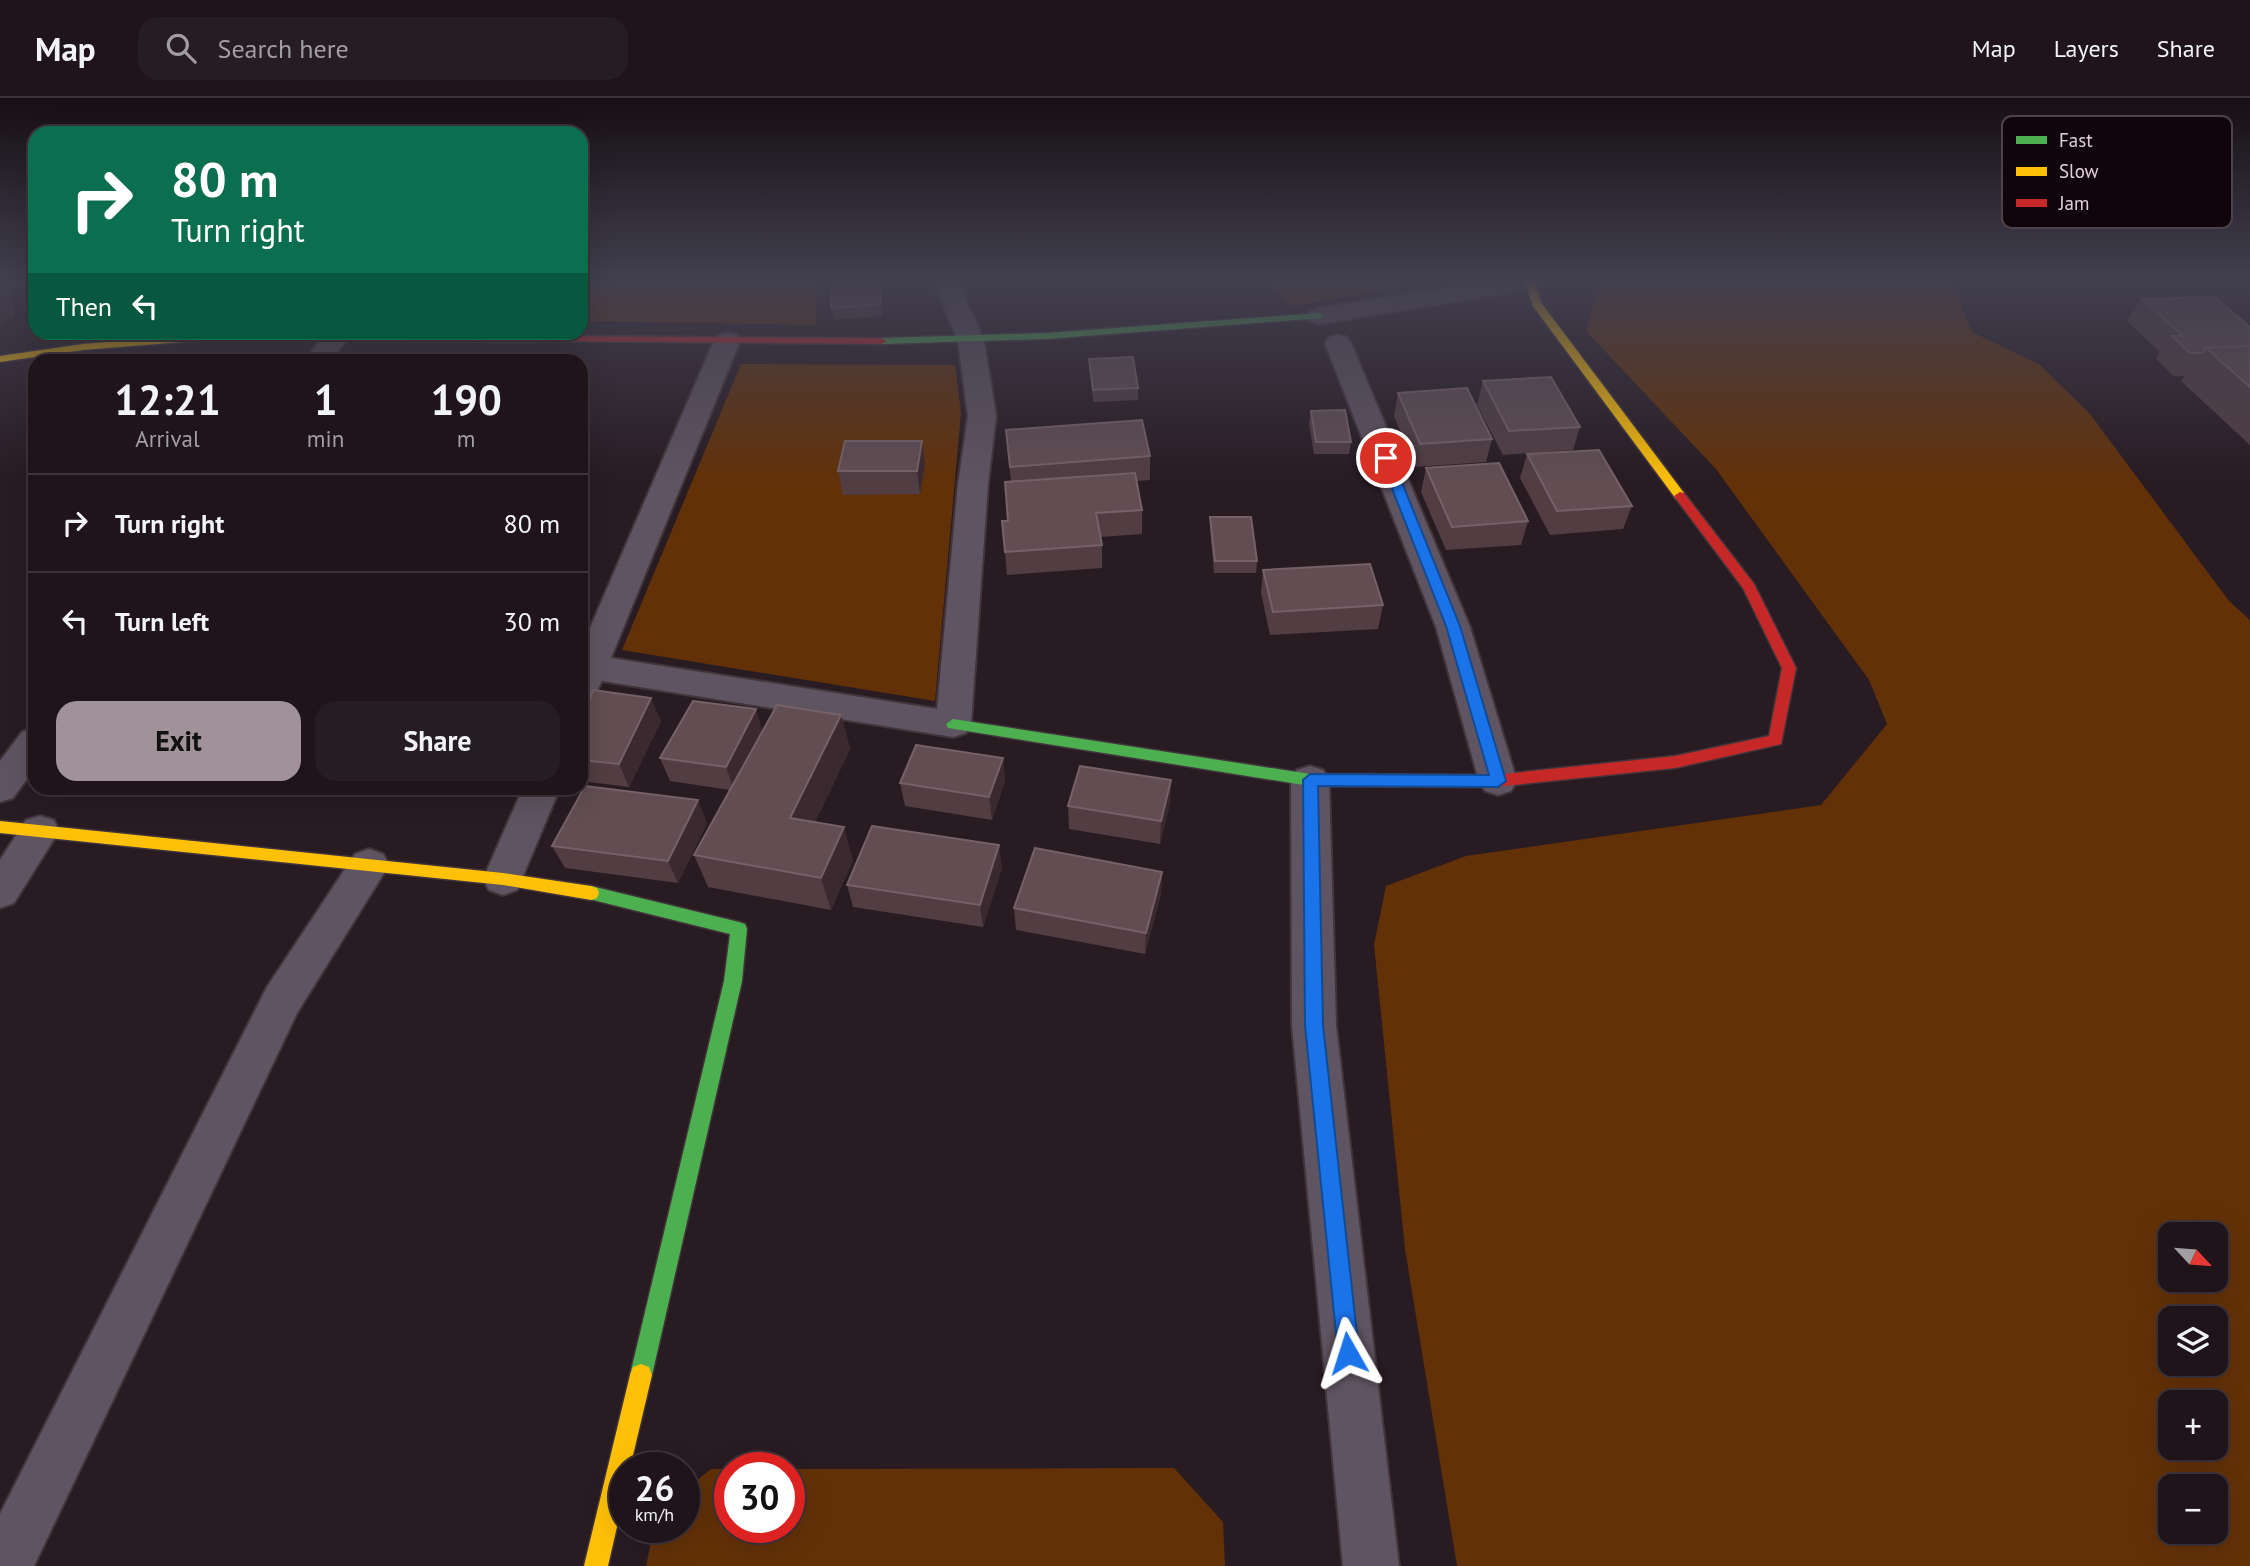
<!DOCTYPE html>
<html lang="en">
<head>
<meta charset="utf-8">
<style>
  :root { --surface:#1e141a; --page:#261d23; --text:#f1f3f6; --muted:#a19ea2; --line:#3c3339; --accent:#a19198 }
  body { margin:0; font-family:"PT Sans",sans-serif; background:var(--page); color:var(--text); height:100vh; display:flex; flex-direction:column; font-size:26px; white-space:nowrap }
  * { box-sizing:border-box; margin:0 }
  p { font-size:23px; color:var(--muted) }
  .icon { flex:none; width:38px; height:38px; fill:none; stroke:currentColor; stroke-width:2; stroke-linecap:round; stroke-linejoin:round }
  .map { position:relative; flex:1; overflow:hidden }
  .details { position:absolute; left:28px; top:256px; width:560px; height:441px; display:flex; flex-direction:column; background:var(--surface); border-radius:21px; box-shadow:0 7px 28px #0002,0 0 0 2px var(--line) }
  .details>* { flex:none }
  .top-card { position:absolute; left:28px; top:28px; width:560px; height:214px; border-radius:21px; box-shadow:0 7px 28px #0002,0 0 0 2px var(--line); background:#0b6e4f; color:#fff; overflow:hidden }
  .needle { width:46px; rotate:116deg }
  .tools { position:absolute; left:2158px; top:1124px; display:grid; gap:14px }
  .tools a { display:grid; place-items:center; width:70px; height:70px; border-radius:14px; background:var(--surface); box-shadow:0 7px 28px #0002,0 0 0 2px var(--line); font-size:35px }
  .speed { position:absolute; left:609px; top:1354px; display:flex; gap:14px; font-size:35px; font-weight:700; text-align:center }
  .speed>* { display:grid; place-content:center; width:91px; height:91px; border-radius:50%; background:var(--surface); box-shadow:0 7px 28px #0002,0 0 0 2px var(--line); line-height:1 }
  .speed small { font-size:18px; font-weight:400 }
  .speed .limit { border:10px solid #d22; background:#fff; color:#111 }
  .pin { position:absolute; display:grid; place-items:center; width:60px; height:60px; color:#fff; margin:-30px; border:4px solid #fff; border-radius:50%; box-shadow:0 2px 7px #0007 }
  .me { position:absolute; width:77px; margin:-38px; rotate:354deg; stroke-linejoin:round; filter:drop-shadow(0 0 5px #0008) }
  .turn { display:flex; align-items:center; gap:24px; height:147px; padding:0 28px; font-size:32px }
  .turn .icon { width:91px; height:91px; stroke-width:2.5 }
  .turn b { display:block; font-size:49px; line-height:60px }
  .then { display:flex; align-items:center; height:66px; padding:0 28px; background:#0003; gap:14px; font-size:26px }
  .eta { display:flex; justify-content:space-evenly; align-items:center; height:119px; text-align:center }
  .eta b { font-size:42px; font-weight:700; line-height:49px }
  .cta { display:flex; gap:14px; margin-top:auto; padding:14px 28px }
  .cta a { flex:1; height:80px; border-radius:21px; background:var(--accent); color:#111; font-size:28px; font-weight:700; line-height:80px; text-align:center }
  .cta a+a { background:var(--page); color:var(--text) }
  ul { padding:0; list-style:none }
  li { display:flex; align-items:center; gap:21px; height:98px; padding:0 28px; border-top:2px solid var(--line) }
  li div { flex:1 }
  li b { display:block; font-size:26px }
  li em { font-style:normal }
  header { display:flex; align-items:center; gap:42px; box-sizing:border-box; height:98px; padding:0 35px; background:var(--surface); border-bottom:2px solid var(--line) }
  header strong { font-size:33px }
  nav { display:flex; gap:38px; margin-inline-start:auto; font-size:24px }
  .search { width:490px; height:63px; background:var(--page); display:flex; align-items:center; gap:18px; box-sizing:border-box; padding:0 24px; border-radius:21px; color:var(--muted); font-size:26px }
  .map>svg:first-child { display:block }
  .green { fill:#633108; fill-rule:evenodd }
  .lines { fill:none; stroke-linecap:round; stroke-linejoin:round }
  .street-casing { stroke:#41353b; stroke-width:4 }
  .fast-casing { stroke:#41353b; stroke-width:3 }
  .slow-casing { stroke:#41353b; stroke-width:3 }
  .jam-casing { stroke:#41353b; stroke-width:3 }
  .street { fill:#5f5461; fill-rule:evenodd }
  .fast { fill:#4caf50; fill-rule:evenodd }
  .slow { fill:#ffc107; fill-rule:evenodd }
  .jam { fill:#c62828; fill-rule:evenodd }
  .wall { fill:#513d42 }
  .shaded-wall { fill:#3a292f }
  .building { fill:#614d52; stroke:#756167; stroke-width:2 }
  .route { fill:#1a73e8; stroke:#114b97; stroke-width:2 }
  .key { fill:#0f050a; stroke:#4e4248; stroke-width:2 }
  .key-label { font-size:19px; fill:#e2d0d8 }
</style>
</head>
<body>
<header>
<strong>Map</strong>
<div class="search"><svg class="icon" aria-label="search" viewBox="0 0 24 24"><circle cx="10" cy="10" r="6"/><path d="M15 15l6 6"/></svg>Search here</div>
<nav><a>Map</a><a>Layers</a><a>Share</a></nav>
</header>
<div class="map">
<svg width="2250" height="1468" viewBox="0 0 2250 1468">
  <rect width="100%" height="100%" fill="#281b22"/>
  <g class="green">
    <path d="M581 181H818L816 227 581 223Z"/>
    <path d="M1262 181H1441L1292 208Z"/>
    <path d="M1601 181H1939L1953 188 1972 234 2040 267 2090 316 2229 503 2250 522V1468H1457L1405 1151 1374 847 1386 788 1466 758 1821 707 1887 626 1869 582 1716 371 1586 233ZM2170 1136H2216V1181H2170ZM2170 1220H2216V1265H2170ZM2170 1304H2216V1349H2170ZM2170 1388H2216V1433H2170Z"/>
    <path d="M741 266 955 267 961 315 935 603 622 552Z"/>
    <path d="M1174 1370 1223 1424 1225 1468H646L654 1430H684V1393L711 1371H730V1430H789V1371Z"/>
  </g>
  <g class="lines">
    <defs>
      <g id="street">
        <path d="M933 181H957L984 243 996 318 988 386 971 626 966 635 953 639 602 583 593 601 581 604V551L714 243 718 237 727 235 736 237 740 243 611 560 937 611 958 386 968 318 958 243Z"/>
        <path d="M1505 181H1546L1543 186 1501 196 1319 226 1310 223 1306 218 1310 213 1319 210Z"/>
        <path d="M326 234H344L348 240 331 262H305Z"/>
        <path d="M1338 237 1347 239 1351 245 1470 529 1517 683 1511 693 1498 697 1485 693 1479 683 1436 529 1325 245 1329 239Z"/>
        <path d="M35 630V670L13 700 0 704V663L22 634Z"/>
        <path d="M1310 668 1323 672 1329 682 1336 927 1399 1468H1343L1292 927 1291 682 1297 672Z"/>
        <path d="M523 690H560L517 792 503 797 489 792 483 781Z"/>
        <path d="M40 718 54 722 59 733 14 805 0 810V762L26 722Z"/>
        <path d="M369 751 383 756 389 767 297 915 34 1468H0V1416L267 889 355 756Z"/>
      </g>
      <g id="fast">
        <path d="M1319 215 1324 218 1323 220 1046 241 882 246 877 243 882 240 1046 235Z"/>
        <path d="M953 621 1310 676 1494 677 1502 683 1494 689 1310 688 948 630 946 626Z"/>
        <path d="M591 788 739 824 745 826 747 831 742 883 652 1277 649 1285 641 1288 633 1285 630 1277 724 883 730 836 585 800 583 795 585 790Z"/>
      </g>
      <g id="slow">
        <path d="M1524 181H1532L1542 206 1684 395V401H1676L1533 208Z"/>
        <path d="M207 236 532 238 537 241 532 244 207 242 83 252 0 264V258L83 246Z"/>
        <path d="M0 723 503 775 591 788 597 790 599 795 597 800 591 802 503 787 0 735Z"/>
        <path d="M641 1266 649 1269 652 1277 630 1370H625V1394L608 1468H584L630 1277 633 1269Z"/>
      </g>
      <g id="jam">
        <path d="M532 238 882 240 887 243 882 246 528 243 527 241Z"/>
        <path d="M1680 394 1684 395 1754 486 1796 570 1781 646 1675 670 1494 689 1489 687 1486 683 1489 679 1494 677 1675 658 1769 638 1782 570 1743 490 1674 398Z"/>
      </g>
    </defs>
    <use href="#street" class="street-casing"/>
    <use href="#fast" class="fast-casing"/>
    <use href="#slow" class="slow-casing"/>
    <use href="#jam" class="jam-casing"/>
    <use href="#street" class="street"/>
    <use href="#fast" class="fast"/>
    <use href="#slow" class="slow"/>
    <use href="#jam" class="jam"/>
  </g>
  <g class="wall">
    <path d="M831 181H873L874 182 832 185Z"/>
    <path d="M881 195 882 218 834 222 831 210Z"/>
    <path d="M2142 201 2250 229V347L2181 283 2185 278H2174L2156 261 2160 254 2127 223Z"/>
    <path d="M1089 261 1138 290V302L1093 304Z"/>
    <path d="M1483 283 1580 329 1573 352 1503 357 1477 307Z"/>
    <path d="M1398 295 1492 341 1486 364 1415 369 1394 318Z"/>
    <path d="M1311 313 1351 344 1349 356H1314L1309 325Z"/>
    <path d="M1006 332 1150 358V382L1136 383 1142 412V436L1100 439 1102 447V470L1007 477 1002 423H1008L1011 384Z"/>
    <path d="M1527 356 1632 408 1623 431 1550 437 1520 380Z"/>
    <path d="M925 366 920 396 843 397 838 373Z"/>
    <path d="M1426 370 1528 423 1521 447 1446 452 1421 394Z"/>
    <path d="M1210 419 1257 463 1256 475H1214L1210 431Z"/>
    <path d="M1263 472 1383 507 1378 531 1270 537 1261 495Z"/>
    <path d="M841 617 850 651 815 724 853 762 831 812 708 789 694 757 730 692 670 683 660 660 763 633Z"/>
    <path d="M661 623 629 689 581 683V625Z"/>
    <path d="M1003 660 1005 683 992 722 905 708 900 685Z"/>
    <path d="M1171 682 1170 705 1160 746 1069 731 1068 708Z"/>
    <path d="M707 725 678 785 565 770 552 748Z"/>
    <path d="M1002 769 983 829 853 809 847 787Z"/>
    <path d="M1162 774 1161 796 1145 856 1016 832 1014 810Z"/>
  </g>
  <g class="shaded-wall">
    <path d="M0 181H22L23 184 8 188 12 194 15 220 0 224Z"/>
    <path d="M922 343 925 366 920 396 917 373Z"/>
    <path d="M651 600 661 623 629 689 619 666Z"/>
    <path d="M756 611 763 634 734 692 726 669Z"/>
    <path d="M841 617 850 651 801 753 790 720Z"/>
    <path d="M1003 660 1005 683 992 722 989 699Z"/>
    <path d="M1171 682 1170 705 1160 746 1161 723Z"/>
    <path d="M698 702 707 725 678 785 668 763Z"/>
    <path d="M844 729 853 762 831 812 821 780Z"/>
    <path d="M999 747 1002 769 983 829 980 807Z"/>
    <path d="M1162 774 1161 796 1145 856 1146 835Z"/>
  </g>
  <g class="building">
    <path d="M29 181H35V206L33 207Z"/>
    <path d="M880 183 881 206 831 210V187Z"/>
    <path d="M2215 199 2250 229V248L2206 250 2202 255H2190L2172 238H2183L2142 201Z"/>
    <path d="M2250 248V289L2206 250Z"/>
    <path d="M1133 259 1138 290 1093 292 1089 261Z"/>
    <path d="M1551 279 1580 329 1509 333 1483 283Z"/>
    <path d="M1467 290 1492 341 1420 346 1398 295Z"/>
    <path d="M1345 312 1351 344H1316L1311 313Z"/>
    <path d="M1142 322 1150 358 1010 369 1006 332Z"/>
    <path d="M845 343H922L917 373H838Z"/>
    <path d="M1599 352 1632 408 1557 413 1527 356Z"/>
    <path d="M1499 365 1528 423 1452 429 1426 370Z"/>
    <path d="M1135 375 1142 412 1096 415 1102 447 1005 454 1002 423H1008L1005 384Z"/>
    <path d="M1210 419H1251L1257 463H1215Z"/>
    <path d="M1370 466 1383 507 1273 514 1263 472Z"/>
    <path d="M593 592 651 600 619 666 581 662V625Z"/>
    <path d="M693 603 756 611 726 669 660 660Z"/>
    <path d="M777 607 841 617 790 720 844 729 821 780 694 757Z"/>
    <path d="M916 647 1003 660 989 699 900 685Z"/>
    <path d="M1080 668 1171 682 1161 723 1068 708Z"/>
    <path d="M585 688 698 702 668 763 552 748Z"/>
    <path d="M872 728 999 747 980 807 847 787Z"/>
    <path d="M1035 750 1162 774 1146 835 1014 810Z"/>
  </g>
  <linearGradient id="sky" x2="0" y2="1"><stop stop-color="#160f13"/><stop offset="0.47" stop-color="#423f4f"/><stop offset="1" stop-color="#423f4f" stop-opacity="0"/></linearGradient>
  <rect width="2250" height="386" fill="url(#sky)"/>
  <path class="route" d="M1386 357 1392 360 1460 528 1506 683 1498 689 1318 688 1323 927 1359 1255 1356 1263 1348 1266 1341 1263 1338 1255 1305 927 1303 682 1310 676 1489 677 1446 528 1380 360Z"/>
  <rect x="2002" y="18" width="230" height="112" rx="10" class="key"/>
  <rect x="2016" y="38" width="31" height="8" fill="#4caf50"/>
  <rect x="2016" y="69" width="31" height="9" fill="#ffc107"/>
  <rect x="2016" y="101" width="31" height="8" fill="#c62828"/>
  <g class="key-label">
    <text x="2059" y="49">Fast</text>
    <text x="2059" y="80">Slow</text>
    <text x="2059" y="112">Jam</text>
  </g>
</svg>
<div class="tools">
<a><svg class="needle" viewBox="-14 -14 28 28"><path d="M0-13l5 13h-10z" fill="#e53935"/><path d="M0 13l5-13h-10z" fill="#a19ea2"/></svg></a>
<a><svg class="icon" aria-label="layers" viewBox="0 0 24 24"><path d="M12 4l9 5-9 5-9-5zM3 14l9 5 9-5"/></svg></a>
<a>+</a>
<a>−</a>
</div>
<div class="speed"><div>26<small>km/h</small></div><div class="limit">30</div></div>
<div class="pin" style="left:1386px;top:360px;background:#d93025"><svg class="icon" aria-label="arrive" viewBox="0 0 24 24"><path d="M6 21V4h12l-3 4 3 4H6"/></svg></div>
<svg class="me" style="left:1348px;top:1255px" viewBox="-20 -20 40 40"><path d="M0-17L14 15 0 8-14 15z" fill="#1a73e8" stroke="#fff" stroke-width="4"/></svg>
<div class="top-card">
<div class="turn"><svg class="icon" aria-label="right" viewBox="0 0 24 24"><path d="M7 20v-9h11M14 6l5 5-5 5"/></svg><div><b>80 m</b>Turn right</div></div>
<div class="then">Then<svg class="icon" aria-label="left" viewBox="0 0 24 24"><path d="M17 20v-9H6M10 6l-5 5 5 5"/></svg></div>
</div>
<section class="details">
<div class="eta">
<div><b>12:21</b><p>Arrival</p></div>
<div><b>1</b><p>min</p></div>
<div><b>190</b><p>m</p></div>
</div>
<ul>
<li><svg class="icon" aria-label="right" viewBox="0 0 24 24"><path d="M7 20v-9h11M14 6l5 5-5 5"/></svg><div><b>Turn right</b></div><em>80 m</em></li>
<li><svg class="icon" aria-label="left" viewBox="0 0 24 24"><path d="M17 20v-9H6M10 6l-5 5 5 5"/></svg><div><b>Turn left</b></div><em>30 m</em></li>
</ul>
<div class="cta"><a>Exit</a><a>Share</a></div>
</section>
</div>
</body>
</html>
